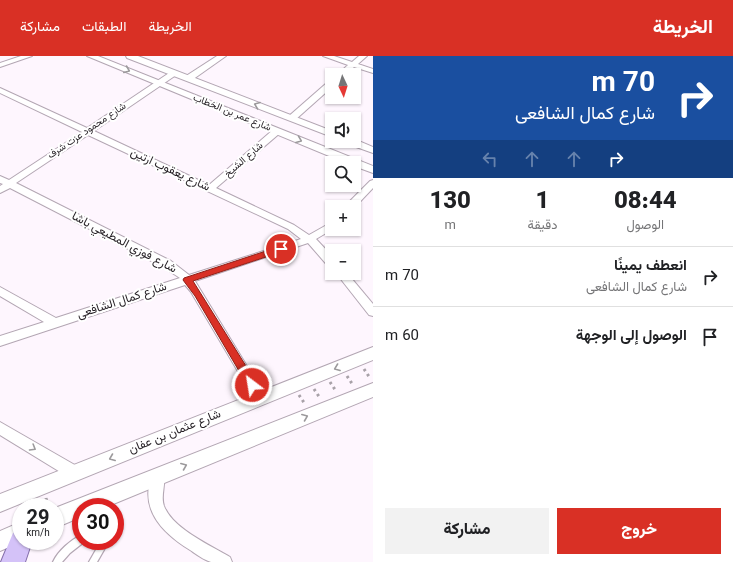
<!DOCTYPE html>
<html lang="ar">
<head>
<meta charset="utf-8">
<style>
  :root { --surface:#fff; --page:#f2f2f2; --text:#202124; --muted:#757577; --line:#e0e0e0; --accent:#d93025 }
  body { margin:0; font-family:Georgia,Vazirmatn,serif; background:var(--page); color:var(--text); direction:rtl; height:100vh; display:flex; flex-direction:column; font-size:15px; white-space:nowrap }
  * { box-sizing:border-box; margin:0 }
  p { font-size:13px; color:var(--muted) }
  .icon { flex:none; width:22px; height:22px; fill:none; stroke:currentColor; stroke-width:2; stroke-linecap:round; stroke-linejoin:round }
  .map { position:relative; flex:1; overflow:hidden; direction:ltr }
  .side { display:flex; flex-direction:column; background:var(--surface); width:360px }
  .side>* { flex:none }
  .guide { background:#1a4fa0; color:#fff; overflow:hidden }
  .needle { width:26px; rotate:176deg }
  .buttons { position:absolute; left:325px; top:12px; display:grid; gap:8px }
  .buttons a { display:grid; place-items:center; width:36px; height:36px; border-radius:0px; background:var(--surface); box-shadow:0 1px 3px #0004; font-size:20px }
  .speed { position:absolute; left:12px; top:442px; display:flex; gap:8px; font-size:20px; font-weight:700; text-align:center }
  .speed>* { display:grid; place-content:center; width:52px; height:52px; border-radius:50%; background:var(--surface); box-shadow:0 1px 3px #0004; line-height:1 }
  .speed small { font-size:10px; font-weight:400 }
  .speed .limit { border:6px solid #d22; background:#fff; color:#111 }
  .pin { position:absolute; display:grid; place-items:center; width:34px; height:34px; color:#fff; margin:-17px; border:2px solid #fff; border-radius:50%; box-shadow:0 1px 4px #0007 }
  .me { position:absolute; width:44px; margin:-22px; rotate:329deg; stroke-linejoin:round; filter:drop-shadow(0 0 3px #0008) }
  .turn { display:flex; align-items:center; gap:14px; height:84px; padding:0 12px; font-size:18px }
  .turn .icon { width:52px; height:52px; stroke-width:2.5 }
  .turn b { display:block; font-size:28px; line-height:34px }
  .lanes { display:flex; align-items:center; height:38px; padding:0 12px; background:#0003; justify-content:center; gap:20px; direction:ltr }
  .lanes .off { opacity:.35 }
  .eta { display:flex; justify-content:space-evenly; align-items:center; height:68px; text-align:center }
  .eta b { font-size:24px; font-weight:800; line-height:28px }
  .button { display:flex; gap:8px; margin-top:auto; padding:8px 12px }
  .button a { flex:1; height:46px; border-radius:0px; background:var(--accent); color:#fff; font-size:16px; font-weight:800; line-height:46px; text-align:center }
  .button a+a { background:var(--page); color:var(--text) }
  ul { padding:0; list-style:none }
  li { display:flex; align-items:center; gap:12px; height:60px; padding:0 12px; border-top:1px solid var(--line) }
  li div { flex:1 }
  li b { display:block; font-size:15px }
  li em { font-style:normal }
  header { display:flex; align-items:center; gap:24px; box-sizing:border-box; height:56px; padding:0 20px; background:var(--accent); color:#fff }
  header strong { font-size:19px }
  nav { display:flex; gap:22px; margin-inline-start:auto; font-size:14px }
  main { display:flex; flex:1; min-height:0 }
  .map>svg:first-child { display:block }
  .lines { fill:none; stroke-linecap:round; stroke-linejoin:round }
  .service-casing { stroke:#b3a6b3; stroke-width:2.5 }
  .minor-casing { stroke:#b3a6b3; stroke-width:2 }
  .tertiary-casing { stroke:#b3a6b3; stroke-width:2 }
  .secondary-casing { stroke:#b3a6b3; stroke-width:2 }
  .primary-casing { stroke:#846fab; stroke-width:2 }
  .path { stroke:#a8a1a8; stroke-width:3; stroke-dasharray:2.5 3.5; stroke-linecap:butt }
  .service { fill:#fff; fill-rule:evenodd }
  .minor { fill:#fff; fill-rule:evenodd }
  .tertiary { fill:#fff; fill-rule:evenodd }
  .secondary { fill:#fff; fill-rule:evenodd }
  .primary { fill:#d4c2f8; fill-rule:evenodd }
  .oneway { stroke:#9c9a9c }
  .route { fill:#d93025; stroke:#8d1f18 }
  .labels { text-anchor:middle; dominant-baseline:central; stroke-width:4; stroke-linejoin:round; paint-order:stroke }
  .far-street-label { font-size:10px; fill:#241f24; stroke:#fff }
  .street-label { font-size:12px; fill:#241f24; stroke:#fff }
</style>
</head>
<body>
<header>
<strong>الخريطة</strong>
<nav><a>الخريطة</a><a>الطبقات</a><a>مشاركة</a></nav>
</header>
<main>
<section class="side">
<div class="guide">
<div class="turn"><svg class="icon" aria-label="right" viewBox="0 0 24 24"><path d="M7 20v-9h11M14 6l5 5-5 5"/></svg><div><b>70 m</b>شارع كمال الشافعى</div></div>
<div class="lanes"><svg class="icon off" aria-label="left" viewBox="0 0 24 24"><path d="M17 20v-9H6M10 6l-5 5 5 5"/></svg><svg class="icon off" aria-label="ahead" viewBox="0 0 24 24"><path d="M12 20V5M6 11l6-6 6 6"/></svg><svg class="icon off" aria-label="ahead" viewBox="0 0 24 24"><path d="M12 20V5M6 11l6-6 6 6"/></svg><svg class="icon" aria-label="right" viewBox="0 0 24 24"><path d="M7 20v-9h11M14 6l5 5-5 5"/></svg></div>
</div>
<div class="eta">
<div><b>08:44</b><p>الوصول</p></div>
<div><b>1</b><p>دقيقة</p></div>
<div><b>130</b><p>m</p></div>
</div>
<ul>
<li><svg class="icon" aria-label="right" viewBox="0 0 24 24"><path d="M7 20v-9h11M14 6l5 5-5 5"/></svg><div><b>انعطف يمينًا</b><p>شارع كمال الشافعى</p></div><em>70 m</em></li>
<li><svg class="icon" aria-label="arrive" viewBox="0 0 24 24"><path d="M6 21V4h12l-3 4 3 4H6"/></svg><div><b>الوصول إلى الوجهة</b></div><em>60 m</em></li>
</ul>
<div class="button"><a>خروج</a><a>مشاركة</a></div>
</section>
<div class="map">
<svg width="373" height="506" viewBox="0 0 373 506">
  <rect width="100%" height="100%" fill="#fef6fe"/>
  <g class="lines">
    <defs>
      <g id="service">
        <path d="M81 479V485L84 486 70 497 62 506H53C58 495 71 484 81 479Z"/>
        <path d="M101 485H109L97 506H89Z"/>
      </g>
      <g id="minor">
        <path d="M21 0H32L0 11V7Z"/>
        <path d="M217 0H226L192 24H186V20Z"/>
        <path d="M323 0H334L352 6 359 0H367L358 8 373 13V17L354 11 345 19H337L348 9Z"/>
        <path d="M172 15H175L179 17 94 75 209 129 274 73H280L281 75 280 77 216 132 294 169 309 179 332 166 333 173 316 183 332 200V211L328 210 308 187 195 225 264 338 266 342 264 346 260 347 256 346 191 236 185 229 0 290V280L44 266 0 240V231L56 262 180 222 163 211 10 132 0 137V130L3 128 0 127V120L9 124 82 76 0 37V32L87 72ZM88 79 288 173 301 183 189 219 171 205 16 127Z"/>
        <path d="M329 25H332V31L295 64H289V60Z"/>
        <path d="M373 124V132L354 152 344 151 370 125Z"/>
        <path d="M336 217H347L373 248V260L369 259Z"/>
        <path d="M0 366 80 412 82 417 80 422 75 423 70 422 0 379Z"/>
        <path d="M158 415 163 416C167 427 160 439 164 450 173 473 210 489 230 501L232 506C226 506 217 506 211 506 204 504 196 498 190 494 161 476 138 452 153 416Z"/>
      </g>
      <g id="tertiary">
        <path d="M87 0H98L373 110V117L354 110V107H346Z"/>
        <path d="M126 0H138L332 75V81L127 2Z"/>
        <path d="M354 83 373 91V97L345 87 344 85H354Z"/>
      </g>
      <g id="secondary">
        <path d="M373 291V304L0 456V438Z"/>
        <path d="M373 327V341L106 451H81V461L55 472V452Z"/>
        <path d="M21 466V485H23L0 495V475Z"/>
      </g>
      <path id="primary" d="M21 474V485H32L25 506H1L13 477Z"/>
    </defs>
    <use href="#service" class="service-casing"/>
    <use href="#minor" class="minor-casing"/>
    <use href="#tertiary" class="tertiary-casing"/>
    <use href="#secondary" class="secondary-casing"/>
    <use href="#primary" class="primary-casing"/>
    <g class="path">
      <path d="M364 313 370 322"/>
      <path d="M347 320 353 329"/>
      <path d="M330 326 336 335"/>
      <path d="M314 333 320 342"/>
      <path d="M299 339 305 348"/>
      <path d="M46 442 48 451"/>
    </g>
    <use href="#service" class="service"/>
    <use href="#minor" class="minor"/>
    <use href="#tertiary" class="tertiary"/>
    <use href="#secondary" class="secondary"/>
    <use href="#primary" class="primary"/>
  </g>
  <defs><path id="oneway-chevron" d="M-2-3.5L2.5 0L-2 3.5" fill="none" stroke-width="1.6" stroke-linecap="round" stroke-linejoin="round"/></defs>
  <g class="oneway">
    <use href="#oneway-chevron" transform="translate(127 14) rotate(22)"/>
    <use href="#oneway-chevron" transform="translate(257 49) rotate(-159)"/>
    <use href="#oneway-chevron" transform="translate(299 84) rotate(22)"/>
    <use href="#oneway-chevron" transform="translate(337 312) rotate(159)"/>
    <use href="#oneway-chevron" transform="translate(305 361) rotate(-22)"/>
    <use href="#oneway-chevron" transform="translate(33 392) rotate(31)"/>
    <use href="#oneway-chevron" transform="translate(112 402) rotate(158)"/>
    <use href="#oneway-chevron" transform="translate(184 410) rotate(-22)"/>
  </g>
  <path class="route" d="M281 190 284 191 285 193 284 195 193 225 256 326 257 329 256 332 252 333 249 332 195 240 183 224 184 222Z"/>
  <g class="labels">
    <g class="far-street-label">
      <text transform="translate(232 57) rotate(22)">شارع عمر بن الخطاب</text>
      <text transform="translate(87 75) rotate(-34)">شارع محمود عزت شرف</text>
      <text transform="translate(244 104) rotate(-41)">شارع الشيخ</text>
    </g>
    <g class="street-label">
      <text transform="translate(170 114) rotate(25)">شارع يعقوب ارتين</text>
      <text transform="translate(124 187) rotate(28)">شارع فوزي المطيعي باشا</text>
      <text transform="translate(122 245) rotate(-18)">شارع كمال الشافعى</text>
      <text transform="translate(175 376) rotate(-22)">شارع عثمان بن عفان</text>
    </g>
  </g>
</svg>
<div class="buttons">
<a><svg class="needle" viewBox="-14 -14 28 28"><path d="M0-13l5 13h-10z" fill="#e53935"/><path d="M0 13l5-13h-10z" fill="#757577"/></svg></a>
<a><svg class="icon" aria-label="sound" viewBox="0 0 24 24"><path d="M4 9h4l5-4v14l-5-4H4zM17 9q2 3 0 6"/></svg></a>
<a><svg class="icon" aria-label="search" viewBox="0 0 24 24"><circle cx="10" cy="10" r="6"/><path d="M15 15l6 6"/></svg></a>
<a>+</a>
<a>−</a>
</div>
<div class="speed"><div>29<small>km/h</small></div><div class="limit">30</div></div>
<div class="pin" style="left:281px;top:193px;background:#d93025"><svg class="icon" aria-label="arrive" viewBox="0 0 24 24"><path d="M6 21V4h12l-3 4 3 4H6"/></svg></div>
<svg class="me" style="left:252px;top:329px" viewBox="-20 -20 40 40"><circle r="17" fill="#d93025" stroke="#fff" stroke-width="3"/><path d="M0-11L8 9 0 5-8 9z" fill="#fff"/></svg>
</div>
</main>
</body>
</html>
